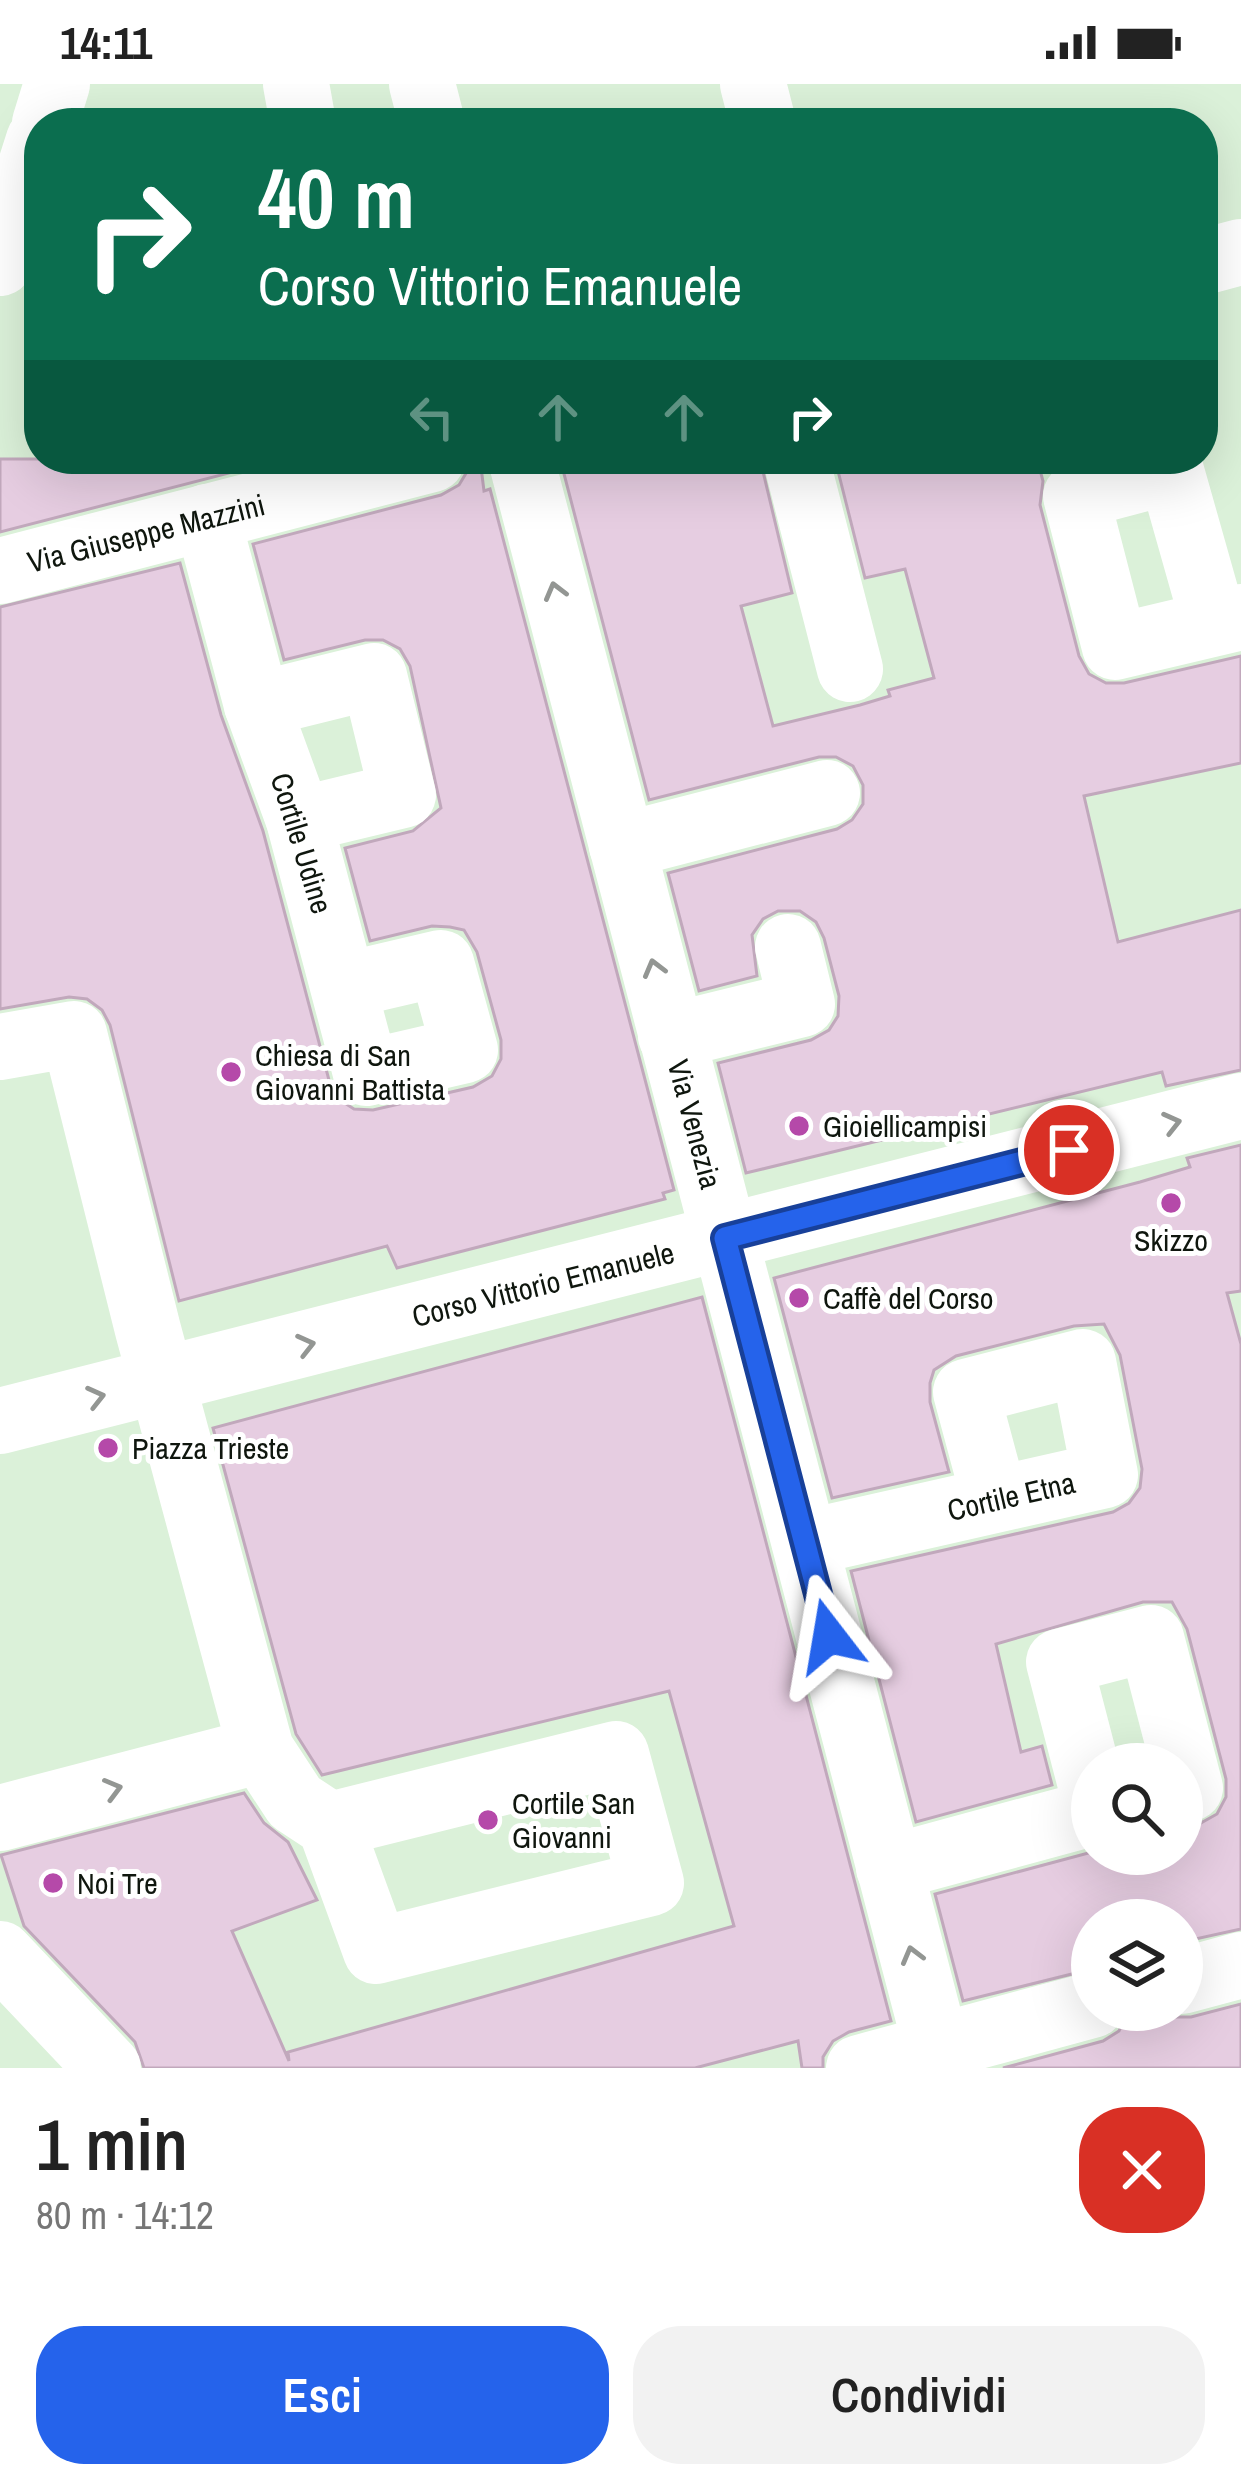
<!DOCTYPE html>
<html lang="it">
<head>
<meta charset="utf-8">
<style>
  :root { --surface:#fff; --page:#f2f2f2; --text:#222; --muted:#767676; --accent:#2563eb }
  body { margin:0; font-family:"Archivo Narrow",sans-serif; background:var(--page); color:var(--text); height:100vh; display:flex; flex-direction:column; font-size:45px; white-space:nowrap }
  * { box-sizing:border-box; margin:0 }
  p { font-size:39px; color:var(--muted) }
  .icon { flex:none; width:66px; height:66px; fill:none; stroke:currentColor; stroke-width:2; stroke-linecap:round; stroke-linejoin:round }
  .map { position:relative; height:1984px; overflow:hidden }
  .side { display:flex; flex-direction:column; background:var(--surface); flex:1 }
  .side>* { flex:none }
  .hud { position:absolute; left:24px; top:24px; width:1194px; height:366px; border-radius:48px; box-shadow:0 12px 48px #0002; background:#0b6e4f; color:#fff; overflow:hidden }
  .fabs { position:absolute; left:1071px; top:1659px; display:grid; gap:24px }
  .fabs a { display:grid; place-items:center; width:132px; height:132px; border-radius:50%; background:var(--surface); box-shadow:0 12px 48px #0002; font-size:60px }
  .pin { position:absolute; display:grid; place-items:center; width:102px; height:102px; color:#fff; margin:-51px; border:6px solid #fff; border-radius:50%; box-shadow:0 3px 12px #0007 }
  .me { position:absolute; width:132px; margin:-66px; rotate:346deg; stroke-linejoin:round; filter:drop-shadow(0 0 9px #0008) }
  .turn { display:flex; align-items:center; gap:42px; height:252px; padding:0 36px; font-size:54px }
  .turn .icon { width:156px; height:156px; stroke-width:2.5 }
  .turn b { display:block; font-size:84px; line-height:102px }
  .lanes { display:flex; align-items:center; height:114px; padding:0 36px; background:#0003; justify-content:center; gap:60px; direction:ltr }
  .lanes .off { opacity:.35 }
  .round { display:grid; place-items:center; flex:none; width:126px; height:126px; border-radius:48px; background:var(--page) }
  .head { display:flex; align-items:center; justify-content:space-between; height:204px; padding:0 36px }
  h1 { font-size:72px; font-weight:600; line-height:90px }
  .action { display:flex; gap:24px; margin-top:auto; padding:24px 36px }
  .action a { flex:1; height:138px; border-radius:48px; background:var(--accent); color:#fff; font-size:48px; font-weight:600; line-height:138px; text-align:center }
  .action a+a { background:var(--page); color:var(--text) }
  .status { display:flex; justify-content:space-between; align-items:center; height:84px; padding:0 60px; background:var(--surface); direction:ltr }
  .status svg { height:33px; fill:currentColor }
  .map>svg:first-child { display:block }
  .building { fill:#e6cde1; stroke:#c1a8bc; stroke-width:3 }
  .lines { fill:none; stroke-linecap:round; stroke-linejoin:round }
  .street { stroke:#fff; stroke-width:66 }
  .secondary { stroke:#fff; stroke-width:66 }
  .oneway { stroke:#939693 }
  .route-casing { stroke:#184099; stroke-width:30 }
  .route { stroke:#2563eb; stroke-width:21 }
  .poi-dot { fill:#b549a9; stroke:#fff; stroke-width:4.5 }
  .labels { text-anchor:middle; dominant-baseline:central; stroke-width:10; stroke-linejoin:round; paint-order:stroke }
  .street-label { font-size:30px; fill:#0f160e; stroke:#fff }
  .poi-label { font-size:30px; fill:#0f160e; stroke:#fff; text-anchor:start }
</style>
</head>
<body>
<div class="status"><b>14:11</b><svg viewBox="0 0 49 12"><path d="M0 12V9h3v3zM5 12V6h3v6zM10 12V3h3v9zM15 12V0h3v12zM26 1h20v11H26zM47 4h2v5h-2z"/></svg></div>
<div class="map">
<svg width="1241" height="1984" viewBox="0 0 1241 1984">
  <rect width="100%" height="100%" fill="#dbf1d9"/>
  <g class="building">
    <path d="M0 375H283L0 448Z"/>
    <path d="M468 375H480L484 407 490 405 674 1106 663 1109 665 1115 397 1184 387 1162 179 1217 110 941 102 926 87 915 69 913 0 925V523L180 479 221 631 263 747 330 1000 340 1016 354 1025 373 1026 473 1003 492 992 501 975V956L477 868 464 846 450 843 432 842 370 857 345 764 413 747 441 724 410 582 400 565 383 556H365L284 576 253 460 441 411 459 401 468 386Z"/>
    <path d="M604 375H760L792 509 741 522 773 642 860 621 890 612 888 606 934 594 905 485 865 494 835 375H1037L1043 397 1040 421 1079 572 1089 590 1106 599H1124L1241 572V679L1084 712 1118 858 1241 826V986L1166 1002 1162 988 746 1089 718 979 811 956 829 946 838 932 839 912 824 854 816 838 800 827H778L763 835 752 851 757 892 699 907 668 789 837 745 852 736 863 720V701L853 682 836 673H819L649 716 563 386Z"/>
    <path d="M1241 1061V1207L1227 1209 1241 1260V1845L1182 1858V1836H1092V1885L963 1917 935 1810 1092 1768 1182 1770V1742L1199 1740 1217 1730 1226 1713V1695L1187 1545 1172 1518H1143L996 1560 1021 1668 1042 1662 1052 1701 916 1738 851 1487 1113 1428 1129 1419 1140 1404 1142 1385 1120 1271 1104 1240 1074 1242 956 1272 934 1286 930 1299V1318L949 1388 832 1414 774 1194 1140 1098 1190 1083 1187 1074Z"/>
    <path d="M702 1213 891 1937 849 1948 833 1957 823 1973V1984H802L798 1957 695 1984H144L135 1958 24 1842 1 1771 244 1709 264 1739 288 1758 317 1816 232 1847 289 1977 288 1968 734 1842 669 1607 322 1691 296 1650 213 1344Z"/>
    <path d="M1241 1920V1984H1003L1103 1957 1119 1947 1128 1926H1159L1174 1933H1191Z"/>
  </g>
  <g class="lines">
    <g class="street">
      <path d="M296 0 303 39"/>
      <path d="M422 0 432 39"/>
      <path d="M753 0 763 39"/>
      <path d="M1203 178 1241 168"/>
      <path d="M521 375 942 1984"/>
      <path d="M796 375 850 585"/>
      <path d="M207 433 257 621 299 736 366 989 465 966 441 879 343 902"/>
      <path d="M0 487 432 375"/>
      <path d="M1214 539 1171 387 1076 412 1115 563 1241 533"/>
      <path d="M257 621 374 592 403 711 299 736"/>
      <path d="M622 762 827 709"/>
      <path d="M671 952 802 920 788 863"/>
      <path d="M0 963 74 950 148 1246 261 1666 295 1718 330 1741 616 1670 651 1799 376 1867 330 1741"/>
      <path d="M805 1459 1105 1391 1083 1278 966 1308 995 1416"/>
      <path d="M1092 1705 1059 1578 1151 1554 1190 1704 1182 1706"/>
      <path d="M0 1734 261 1666"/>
      <path d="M889 1784 1092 1729"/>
      <path d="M1182 1897 1241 1881"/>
      <path d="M859 1984 1092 1921"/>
    </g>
    <g class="secondary">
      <path d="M45 39 57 0"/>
      <path d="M0 179 39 56"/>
      <path d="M0 1337 1241 1022"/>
      <path d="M0 1870 108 1984"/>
    </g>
  </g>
  <defs><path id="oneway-chevron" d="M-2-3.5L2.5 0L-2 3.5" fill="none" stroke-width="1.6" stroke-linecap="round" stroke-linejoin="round" transform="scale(3)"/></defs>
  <g class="oneway">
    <use href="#oneway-chevron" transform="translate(555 507) rotate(-105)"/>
    <use href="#oneway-chevron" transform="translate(654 884) rotate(-105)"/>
    <use href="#oneway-chevron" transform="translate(1172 1039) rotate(-14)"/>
    <use href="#oneway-chevron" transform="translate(306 1261) rotate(-14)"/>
    <use href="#oneway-chevron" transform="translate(96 1313) rotate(-14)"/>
    <use href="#oneway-chevron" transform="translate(113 1705) rotate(-15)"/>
    <use href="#oneway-chevron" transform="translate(912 1871) rotate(-105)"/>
  </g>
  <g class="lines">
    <defs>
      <path id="route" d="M829 1552 725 1154 1069 1066"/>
    </defs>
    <use href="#route" class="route-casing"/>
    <use href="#route" class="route"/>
  </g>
  <g class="poi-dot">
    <circle cx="231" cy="988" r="12"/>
    <circle cx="799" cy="1042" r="12"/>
    <circle cx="1171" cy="1119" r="12"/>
    <circle cx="799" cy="1214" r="12"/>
    <circle cx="108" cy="1364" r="12"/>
    <circle cx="488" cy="1736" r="12"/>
    <circle cx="53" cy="1799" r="12"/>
  </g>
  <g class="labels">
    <g class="street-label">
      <text transform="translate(146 449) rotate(-14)">Via Giuseppe Mazzini</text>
      <text transform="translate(302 759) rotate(73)">Cortile Udine</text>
      <text transform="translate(695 1040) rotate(75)">Via Venezia</text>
      <text transform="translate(543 1200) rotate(-14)">Corso Vittorio Emanuele</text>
      <text transform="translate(1011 1412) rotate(-13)">Cortile Etna</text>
    </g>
    <g class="poi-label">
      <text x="255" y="971">Chiesa di San<tspan x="255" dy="34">Giovanni Battista</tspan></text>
      <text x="823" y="1042">Gioiellicampisi</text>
      <text x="1171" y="1156" text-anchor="middle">Skizzo</text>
      <text x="823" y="1214">Caffè del Corso</text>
      <text x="132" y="1364">Piazza Trieste</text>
      <text x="512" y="1719">Cortile San<tspan x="512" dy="34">Giovanni</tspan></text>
      <text x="77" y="1799">Noi Tre</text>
    </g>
  </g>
</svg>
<div class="fabs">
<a><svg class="icon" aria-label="search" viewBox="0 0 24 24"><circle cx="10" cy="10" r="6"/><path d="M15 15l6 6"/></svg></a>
<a><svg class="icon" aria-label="layers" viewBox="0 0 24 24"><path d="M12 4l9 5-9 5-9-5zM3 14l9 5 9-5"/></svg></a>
</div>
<div class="pin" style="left:1069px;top:1066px;background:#d93025"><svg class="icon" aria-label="arrive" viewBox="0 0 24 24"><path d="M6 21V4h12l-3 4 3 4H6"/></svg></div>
<svg class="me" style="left:829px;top:1552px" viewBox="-20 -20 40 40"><path d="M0-17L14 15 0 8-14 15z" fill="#2563eb" stroke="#fff" stroke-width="4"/></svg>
<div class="hud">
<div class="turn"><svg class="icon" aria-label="right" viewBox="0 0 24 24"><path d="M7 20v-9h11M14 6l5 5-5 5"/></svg><div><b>40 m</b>Corso Vittorio Emanuele</div></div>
<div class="lanes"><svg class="icon off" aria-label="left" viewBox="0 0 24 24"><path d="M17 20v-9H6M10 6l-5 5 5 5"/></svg><svg class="icon off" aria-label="ahead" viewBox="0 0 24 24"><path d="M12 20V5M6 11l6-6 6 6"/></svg><svg class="icon off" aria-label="ahead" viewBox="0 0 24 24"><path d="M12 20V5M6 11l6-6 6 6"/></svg><svg class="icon" aria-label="right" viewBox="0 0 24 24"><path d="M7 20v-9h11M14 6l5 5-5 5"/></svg></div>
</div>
</div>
<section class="side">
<div class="head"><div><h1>1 min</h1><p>80 m · 14:12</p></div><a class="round" style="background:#d93025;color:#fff"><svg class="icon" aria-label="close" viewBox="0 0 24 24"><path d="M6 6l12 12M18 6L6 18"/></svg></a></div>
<div class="action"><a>Esci</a><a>Condividi</a></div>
</section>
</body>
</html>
